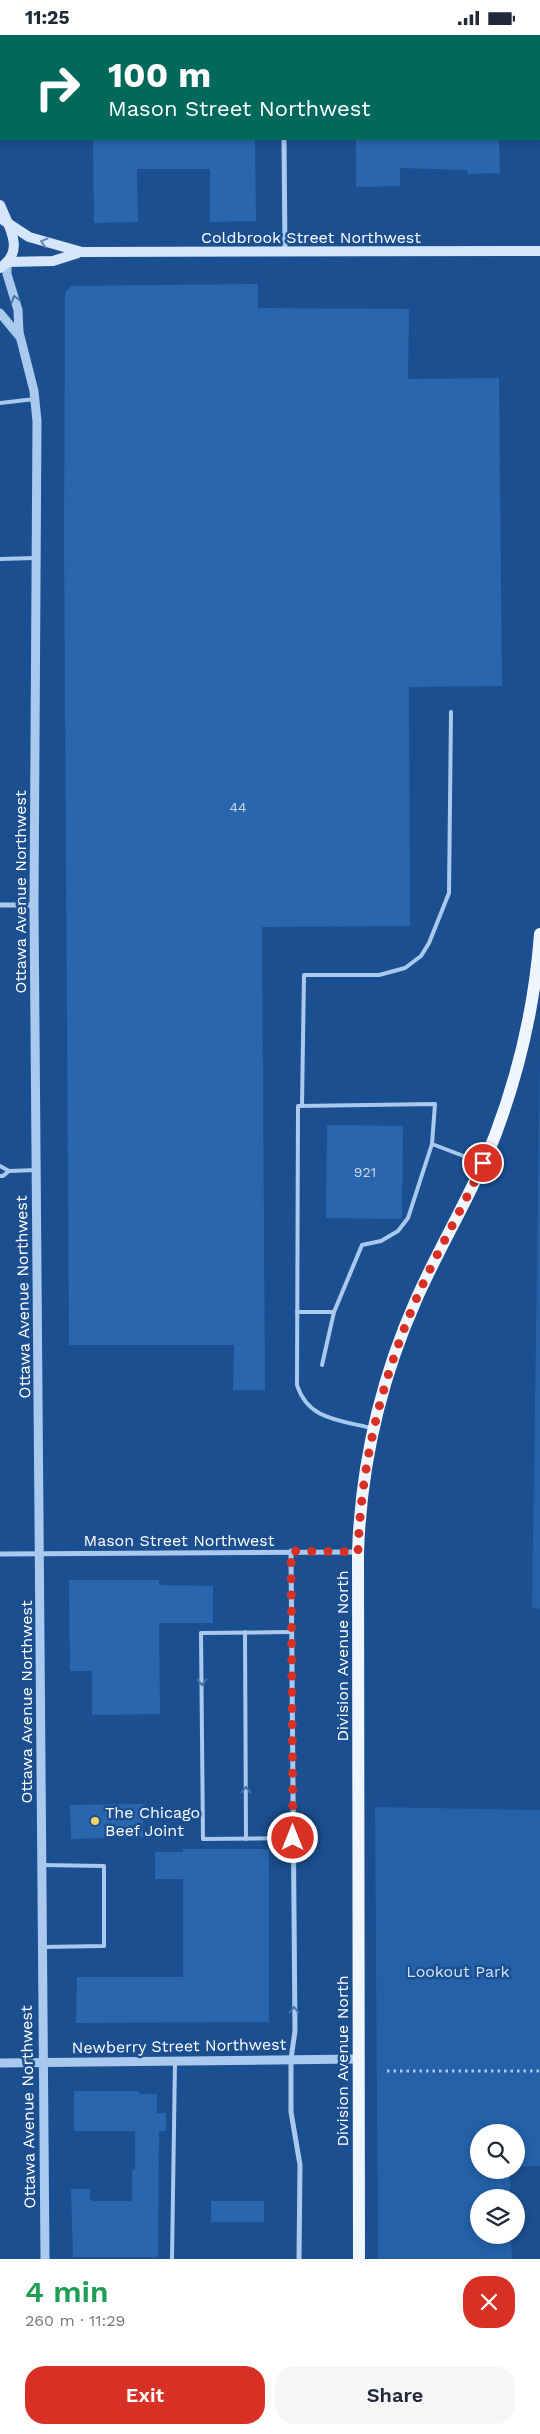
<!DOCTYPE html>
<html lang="en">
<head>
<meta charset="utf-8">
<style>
  :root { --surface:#fff; --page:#f6f6f7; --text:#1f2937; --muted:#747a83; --accent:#d93025 }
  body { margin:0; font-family:"Work Sans",sans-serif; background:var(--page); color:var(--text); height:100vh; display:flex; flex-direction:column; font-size:19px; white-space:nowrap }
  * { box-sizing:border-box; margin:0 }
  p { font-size:16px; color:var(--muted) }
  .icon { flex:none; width:28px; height:28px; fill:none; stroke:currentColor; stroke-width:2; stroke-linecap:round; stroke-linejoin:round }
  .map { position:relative; height:2224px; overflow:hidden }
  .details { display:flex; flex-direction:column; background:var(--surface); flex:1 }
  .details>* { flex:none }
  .hud { position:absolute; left:0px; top:0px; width:540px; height:105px; box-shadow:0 2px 8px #0003; background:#00695c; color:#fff; overflow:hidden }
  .buttons { position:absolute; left:470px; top:2089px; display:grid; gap:10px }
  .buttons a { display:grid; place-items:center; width:55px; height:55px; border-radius:50%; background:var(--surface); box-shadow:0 2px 8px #0003; font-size:25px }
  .pin { position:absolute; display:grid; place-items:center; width:42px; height:42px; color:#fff; margin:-21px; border:2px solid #fff; border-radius:50%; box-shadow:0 1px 5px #0007 }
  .me { position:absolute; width:55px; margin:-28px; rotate:0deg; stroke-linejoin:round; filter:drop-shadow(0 0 4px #0008) }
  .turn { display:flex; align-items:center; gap:18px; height:105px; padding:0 25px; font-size:22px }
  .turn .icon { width:65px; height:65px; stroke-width:2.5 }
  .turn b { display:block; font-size:35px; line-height:42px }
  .round { display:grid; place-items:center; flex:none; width:52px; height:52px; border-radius:20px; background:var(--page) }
  .overview { display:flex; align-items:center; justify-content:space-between; height:85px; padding:0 25px }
  h1 { font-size:30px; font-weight:600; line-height:38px; color:#1e9e55 }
  .button { display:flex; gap:10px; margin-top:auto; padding:10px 25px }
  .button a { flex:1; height:58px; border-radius:20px; background:var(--accent); color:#fff; font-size:20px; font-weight:600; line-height:58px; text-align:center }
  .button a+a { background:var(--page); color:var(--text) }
  .status { display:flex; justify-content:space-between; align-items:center; height:35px; padding:0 25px; background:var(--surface); direction:ltr }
  .status svg { height:14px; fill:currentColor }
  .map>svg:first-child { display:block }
  .green { fill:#2461a8 }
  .building { fill:#2a66ad }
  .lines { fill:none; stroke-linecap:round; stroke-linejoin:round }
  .path { stroke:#a9c9ee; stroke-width:3; stroke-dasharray:2.5 4; stroke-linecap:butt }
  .service { stroke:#a9c9ee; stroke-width:4 }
  .minor { stroke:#a9c9ee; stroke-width:5 }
  .tertiary { stroke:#a9c9ee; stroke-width:9 }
  .secondary { stroke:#d6e6fa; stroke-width:10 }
  .primary { stroke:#f0f6ff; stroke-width:12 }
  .oneway { stroke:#668bba }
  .oneway2 { stroke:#4674ac }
  .route { stroke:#d93025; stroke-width:9; stroke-dasharray:0 16.2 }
  .poi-dot { fill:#ffd166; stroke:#1b4f8f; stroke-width:2 }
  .labels { text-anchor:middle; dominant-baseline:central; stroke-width:5; stroke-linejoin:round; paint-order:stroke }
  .number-label { font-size:14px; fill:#cad9ea }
  .street-label { font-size:16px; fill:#fff; stroke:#1b4f8f }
  .poi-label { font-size:16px; fill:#fff; stroke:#1b4f8f; text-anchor:start }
  .park-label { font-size:16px; fill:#cfe3fa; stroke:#1b4f8f }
</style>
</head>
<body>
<div class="status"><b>11:25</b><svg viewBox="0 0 49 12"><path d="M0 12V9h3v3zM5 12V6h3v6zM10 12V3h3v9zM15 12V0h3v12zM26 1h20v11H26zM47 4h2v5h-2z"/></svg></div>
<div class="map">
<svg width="540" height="2224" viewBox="0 0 540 2224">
  <rect width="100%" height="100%" fill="#1b4f8f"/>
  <g class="green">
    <path d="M540 1019V1574L532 1573Z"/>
    <path d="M375 1772 540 1775V2131H516V2098H479V2135H510V2162H479V2200H511L512 2224H378Z"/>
  </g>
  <g class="building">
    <path d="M93 104H255L256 186 210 187V134H137L138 187 94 188Z"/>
    <path d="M356 104H499L500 138 468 139 467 135 400 133V151L356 152Z"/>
    <path d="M258 249V273L409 274 408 344 499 343 502 651 409 652 410 891 262 892 265 1355H233L234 1310H69L64 504 65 257 71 251Z"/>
    <path d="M327 1090 403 1091 402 1184 326 1183Z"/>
    <path d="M69 1545H159V1550L213 1551V1588H159L160 1679 92 1680V1636H70Z"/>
    <path d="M143 1769V1802L71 1804 70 1770Z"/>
    <path d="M183 1814H269V1987L76 1988 77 1942H183V1844H155V1817H183Z"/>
    <path d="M74 2056H139V2059H157V2078H166V2096H159L158 2222H73L71 2154H90V2165L94 2166H132V2135H135V2096H74Z"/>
    <rect x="211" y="2166" width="53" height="21"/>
  </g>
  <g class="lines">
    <path class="path" d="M387 2036H540"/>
    <g class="service">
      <path d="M347 1V0"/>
      <path d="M0 368 35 364"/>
      <path d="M0 524 35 523"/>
      <path d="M302 1071 304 940H379L405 933 421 921 429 908 449 858 451 677"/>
      <path d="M0 1131 9 1136 37 1135"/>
      <path d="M0 1141H3L9 1136"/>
      <path d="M297 1277H334L362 1210 381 1206 398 1196 408 1183 432 1109"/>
      <path d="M322 1330 334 1277"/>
      <path d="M371 1393C340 1385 308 1385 297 1350L298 1071 435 1069 432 1109 482 1128"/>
      <path d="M245 1597 246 1804"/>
      <path d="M291 1597 201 1598 203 1804 293 1803"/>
      <path d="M42 1830 104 1831V1911L42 1912"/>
      <path d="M172 2224 175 2027"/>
    </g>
    <g class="minor">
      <path d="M284 0V1"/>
      <path d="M284 104 285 217"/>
      <path d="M0 870H34"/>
      <path d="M291 1516 295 1996 291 2024V2077L300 2130 299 2224"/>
      <path d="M0 1519 357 1517"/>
    </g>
    <g class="tertiary">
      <path d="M7 227V239L18 275 19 297 34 356 37 386 34 870 45 2224"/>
      <path d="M0 278 19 301"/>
      <path d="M0 2028 358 2024"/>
    </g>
    <g class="secondary">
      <path d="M0 170C9 192 26 216 0 233"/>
      <path d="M0 183 29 202 82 217 540 216"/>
      <path d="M7 227 53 226 78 218"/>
    </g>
    <path class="primary" d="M359 2224 358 1517C361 1430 381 1344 416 1265 441 1208 474 1156 496 1098 520 1034 535 967 540 899"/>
  </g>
  <defs><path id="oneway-chevron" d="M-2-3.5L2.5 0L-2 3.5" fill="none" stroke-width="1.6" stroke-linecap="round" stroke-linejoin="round" transform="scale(1.25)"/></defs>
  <use class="oneway" href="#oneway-chevron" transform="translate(44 207) rotate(-164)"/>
  <g class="oneway2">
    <use href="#oneway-chevron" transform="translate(15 264) rotate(-106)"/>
    <use href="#oneway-chevron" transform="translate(202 1647) rotate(89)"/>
    <use href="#oneway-chevron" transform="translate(246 1755) rotate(-90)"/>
    <use href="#oneway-chevron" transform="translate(294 1975) rotate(-90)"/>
  </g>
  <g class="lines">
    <path class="route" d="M293 1803 291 1516 358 1517C361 1430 381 1347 415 1267 435 1220 462 1175 483 1128"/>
  </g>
  <circle class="poi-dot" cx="95" cy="1786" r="5"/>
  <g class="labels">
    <g class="number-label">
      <text x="238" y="772">44</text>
      <text x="365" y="1137">921</text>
    </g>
    <g class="street-label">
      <text x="311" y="202">Coldbrook Street Northwest</text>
      <text transform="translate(20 857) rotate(-90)">Ottawa Avenue Northwest</text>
      <text transform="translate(23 1262) rotate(-91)">Ottawa Avenue Northwest</text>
      <text x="179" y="1505">Mason Street Northwest</text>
      <text transform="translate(342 1621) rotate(-90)">Division Avenue North</text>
      <text transform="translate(26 1667) rotate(-90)">Ottawa Avenue Northwest</text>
      <text transform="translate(179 2011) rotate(-1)">Newberry Street Northwest</text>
      <text transform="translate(342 2026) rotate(-90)">Division Avenue North</text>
      <text transform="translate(28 2072) rotate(-91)">Ottawa Avenue Northwest</text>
    </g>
    <g class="poi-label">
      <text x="105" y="1777">The Chicago<tspan x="105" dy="18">Beef Joint</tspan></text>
    </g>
    <g class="park-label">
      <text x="458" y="1936">Lookout Park</text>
    </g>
  </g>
</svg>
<div class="buttons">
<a><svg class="icon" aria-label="search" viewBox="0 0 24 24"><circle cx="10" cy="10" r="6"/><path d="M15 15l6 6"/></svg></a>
<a><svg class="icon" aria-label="layers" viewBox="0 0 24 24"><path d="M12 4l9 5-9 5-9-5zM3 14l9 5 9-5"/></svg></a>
</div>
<div class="pin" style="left:483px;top:1128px;background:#d93025"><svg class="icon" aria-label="arrive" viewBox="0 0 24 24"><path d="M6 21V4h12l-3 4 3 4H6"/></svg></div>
<svg class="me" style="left:293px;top:1803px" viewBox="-20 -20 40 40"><circle r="17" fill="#d93025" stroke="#fff" stroke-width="3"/><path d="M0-11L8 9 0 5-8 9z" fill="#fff"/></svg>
<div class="hud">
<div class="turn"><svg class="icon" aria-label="right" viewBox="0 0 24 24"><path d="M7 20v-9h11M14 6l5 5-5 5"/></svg><div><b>100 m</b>Mason Street Northwest</div></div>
</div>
</div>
<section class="details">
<div class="overview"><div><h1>4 min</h1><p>260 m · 11:29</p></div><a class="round" style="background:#d93025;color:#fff"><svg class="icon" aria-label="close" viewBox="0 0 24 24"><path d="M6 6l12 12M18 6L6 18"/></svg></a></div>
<div class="button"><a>Exit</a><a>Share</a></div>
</section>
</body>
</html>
